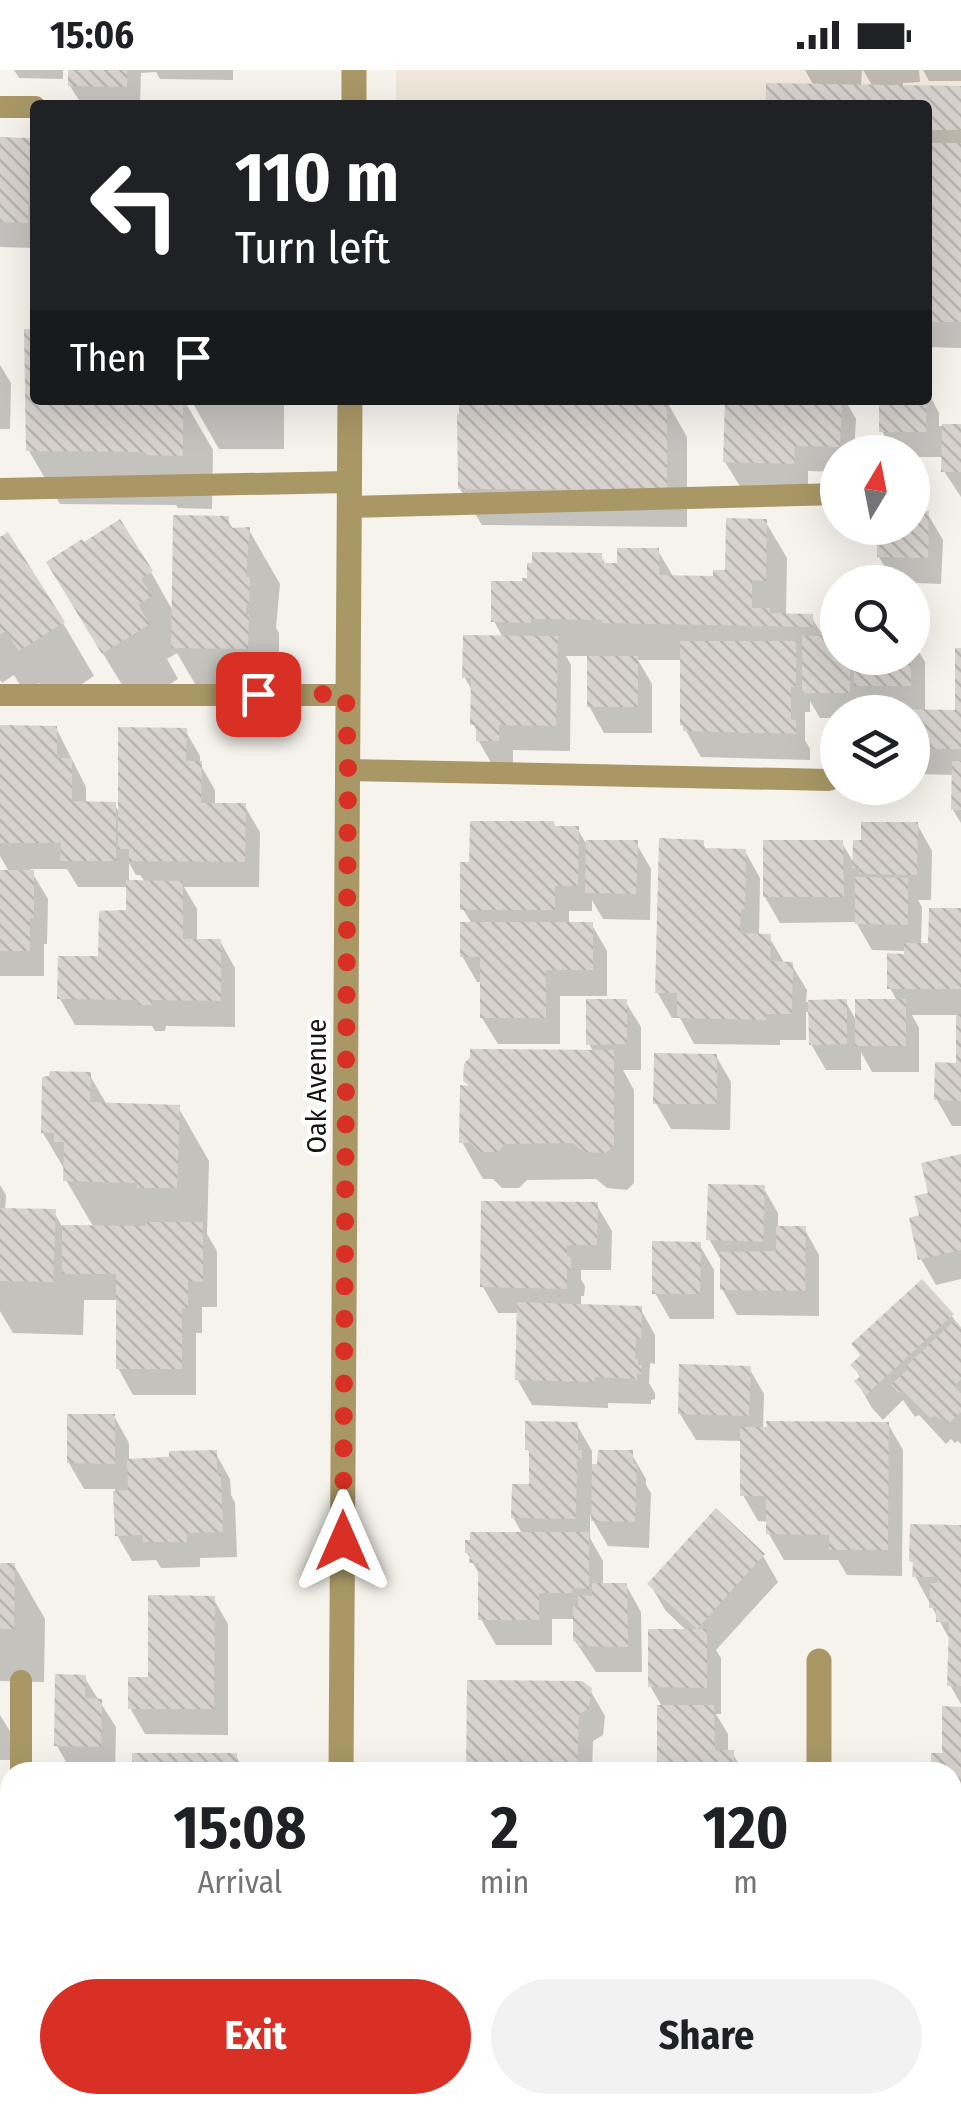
<!DOCTYPE html>
<html lang="en">
<head>
<meta charset="utf-8">
<style>
  :root { --surface:#fff; --page:#f2f2f2; --text:#202124; --muted:#757577; --accent:#d93025 }
  body { margin:0; font-family:"Fira Sans Condensed",sans-serif; background:var(--page); color:var(--text); height:100vh; display:flex; flex-direction:column; font-size:38px; white-space:nowrap }
  * { box-sizing:border-box; margin:0 }
  p { font-size:32px; color:var(--muted) }
  .icon { flex:none; width:55px; height:55px; fill:none; stroke:currentColor; stroke-width:2; stroke-linecap:round; stroke-linejoin:round }
  .map { position:relative; flex:1; overflow:hidden }
  .panel { position:absolute; left:0px; top:1692px; width:962px; height:352px; display:flex; flex-direction:column; background:var(--surface); border-radius:30px 30px 0 0; box-shadow:0 10px 40px #0002 }
  .panel>* { flex:none }
  .banner { position:absolute; left:30px; top:30px; width:902px; height:305px; border-radius:10px; box-shadow:0 10px 40px #0002; background:#202124; color:#fff; overflow:hidden }
  .needle { width:65px; rotate:10deg }
  .tools { position:absolute; left:820px; top:365px; display:grid; gap:20px }
  .tools a { display:grid; place-items:center; width:110px; height:110px; border-radius:50%; background:var(--surface); box-shadow:0 10px 40px #0002; font-size:50px }
  .pin { position:absolute; display:grid; place-items:center; width:85px; height:85px; color:#fff; margin:-42px; border-radius:20px; box-shadow:0 5px 15px #0006 }
  .me { position:absolute; width:110px; margin:-55px; rotate:0deg; stroke-linejoin:round; filter:drop-shadow(0 0 8px #0008) }
  .turn { display:flex; align-items:center; gap:35px; height:210px; padding:0 40px; font-size:45px }
  .turn .icon { width:130px; height:130px; stroke-width:2.5 }
  .turn b { display:block; font-size:70px; line-height:85px }
  .then { display:flex; align-items:center; height:95px; padding:0 40px; background:#0003; gap:20px; font-size:38px }
  .eta { display:flex; justify-content:space-evenly; align-items:center; height:170px; text-align:center }
  .eta b { font-size:60px; font-weight:700; line-height:70px }
  .primary-button { display:flex; gap:20px; margin-top:auto; padding:20px 40px }
  .primary-button a { flex:1; height:115px; border-radius:60px; background:var(--accent); color:#fff; font-size:40px; font-weight:700; line-height:115px; text-align:center }
  .primary-button a+a { background:var(--page); color:var(--text) }
  .status { display:flex; justify-content:space-between; align-items:center; height:70px; padding:0 50px; background:var(--surface); direction:ltr }
  .status svg { height:28px; fill:currentColor }
  .map>svg:first-child { display:block }
  .built { fill:#eee7da }
  .shadow { fill:#0003; fill-rule:evenodd }
  .building { fill:url(#building-back-hatch) }
  .lines { fill:none; stroke-linecap:round; stroke-linejoin:round }
  .service { stroke:#a99766; stroke-width:22 }
  .minor { stroke:#a99766; stroke-width:25 }
  .tertiary { stroke:#a99766; stroke-width:25 }
  .route { stroke:#d93025; stroke-width:18; stroke-dasharray:0 32.4 }
  .labels { text-anchor:middle; dominant-baseline:central; stroke-width:8; stroke-linejoin:round; paint-order:stroke }
  .street-label { font-size:28px; fill:#151412; stroke:#fff }
</style>
</head>
<body>
<div class="status"><b>15:06</b><svg viewBox="0 0 49 12"><path d="M0 12V9h3v3zM5 12V6h3v6zM10 12V3h3v9zM15 12V0h3v12zM26 1h20v11H26zM47 4h2v5h-2z"/></svg></div>
<div class="map">
<svg width="961" height="2043" viewBox="0 0 961 2043">
  <defs>
    <pattern id="building-back-hatch" width="6" height="6" patternUnits="userSpaceOnUse" patternTransform="scale(2.5)"><rect width="6" height="6" fill="#d7d2cd"/><path d="M-1 5l2 2M0 0l6 6M5-1l2 2" fill="none" stroke="#b8b3af"/></pattern>
  </defs>
  <rect width="100%" height="100%" fill="#f6f3ed"/>
  <path class="built" d="M396 0H961V79H928V35H396Z"/>
  <g class="shadow">
    <path d="M14 0H63V9L19 8Z"/>
    <path d="M71 0H233V10L160 9 156 2 141 3 140 35H82L70 16Z"/>
    <path d="M805 0H862L861 17H873L863 0H919L920 12 903 13V17L961 18V278L928 277V35H768L814 16Z"/>
    <path d="M923 0H961V11H929Z"/>
    <path d="M0 69 28 70 35 81V178L0 177Z"/>
    <path d="M35 261V330H184L213 380 212 439 178 438 176 435 60 434 29 381Z"/>
    <path d="M0 295 11 313 10 359H0Z"/>
    <path d="M928 322 939 343V356H961V427L944 401V387H912V382H894L882 361V330H928Z"/>
    <path d="M191 330H284V379H219Z"/>
    <path d="M461 330H517L520 335H629V330H666L687 367V457L482 455 460 419Z"/>
    <path d="M707 330H845L856 349 854 382H838V402L808 401V420L741 418 725 392 727 335H710Z"/>
    <path d="M927 443 943 470 941 514 894 512 879 487 880 458H912Z"/>
    <path d="M227 449 234 460H249L280 514 276 558 279 563V588H276V596L278 600V632L205 631 177 583 167 589 178 609 135 636 80 546 151 502 174 543Z"/>
    <path d="M765 451 787 488 786 546 811 547 838 588H912V570L925 592V642H957L961 580V753L953 740 954 705 916 704 912 699V642H872L863 628 864 642H838V648H820L810 631V642H805V670L810 679V690L701 687 682 654V590H638L652 614V663H604L589 636V586H566L571 595 570 681 513 680V697L493 696 478 670V663L473 654V622L465 608 503 568 494 551 524 514 600 485 606 495 619 496 658 481 674 508H716L728 503Z"/>
    <path d="M0 470 63 553 94 606 52 633 39 613 24 622 14 605 2 613 0 610Z"/>
    <path d="M0 658H56L86 717V734H114L121 745 185 660 200 686V694L215 720V736L244 735 260 762 259 817H184L197 839V871H220L235 898V957L166 956 165 961H155L152 956 75 955 60 929 101 889 129 843V817H78L67 799H30L48 829 47 874H44V906H0V803H10L0 786ZM129 793 136 805H140L145 812H129Z"/>
    <path d="M917 754 932 781 931 830H918L922 837 921 876H930L961 841V1056H952L937 1030 958 995 959 945H912L919 958V1002H872L861 982V1000H826L811 974V942H806V970H780V975L694 974 680 948H672L657 922 702 772 707 781H745L760 808 759 866 769 867 785 894H791L807 920 806 932H846L857 952 897 931 890 918 906 886V881L872 880 856 852 780 853 765 827 842 773 855 795Z"/>
    <path d="M556 758H577L585 772 636 773 651 799 650 850 603 849 592 830V841H569V855H592L607 881V926H560V974H498L482 948 483 912H477L462 886 472 854 463 839Z"/>
    <path d="M625 931 641 957V1000H623L634 1020V1113L627 1120 607 1118 596 1109 527 1110 519 1118H502L493 1109H483L462 1072 470 1018 465 1010 594 983 589 974Z"/>
    <path d="M716 986 731 1012 730 1060 671 1059 656 1033Z"/>
    <path d="M89 1004 107 1035 178 1037 209 1091 207 1164 217 1181V1237H202V1263H196V1325H133L118 1298V1230H84L83 1265 13 1263 0 1241V1115L6 1125 5 1141 54 1142 63 1158H94L66 1110V1102L43 1063Z"/>
    <path d="M961 1086V1209L936 1215 921 1189 922 1147 931 1125Z"/>
    <path d="M763 1117 778 1143V1158H804L819 1185V1246L737 1245 722 1219V1192L709 1169Z"/>
    <path d="M596 1134 612 1161 611 1200H581V1209L585 1216 584 1226H581V1236L640 1238 655 1265V1294L650 1293 649 1313 655 1323V1329L651 1330V1334L608 1333V1338L532 1335 517 1309 519 1243H498L483 1217Z"/>
    <path d="M699 1174 714 1200V1249H670L655 1223Z"/>
    <path d="M952 1246 961 1260V1374L958 1371 955 1373 951 1369 946 1374 919 1345 915 1347 903 1330 883 1350 872 1338 857 1312 861 1309 853 1295 862 1288 854 1275Z"/>
    <path d="M749 1298 764 1324 763 1360 888 1354 903 1380 902 1506 847 1505 838 1490H784L769 1464V1452L758 1451 743 1425V1371L696 1370 680 1344Z"/>
    <path d="M114 1346 129 1373V1391L215 1382 230 1409 231 1425 235 1433 237 1487 200 1488V1497L161 1498 156 1490 132 1491 117 1465 115 1419H84L69 1393Z"/>
    <path d="M577 1355 592 1381V1396H600L631 1383 646 1409V1415L651 1423 649 1478 608 1476 590 1445V1468L603 1491V1515H626L641 1542 642 1602H596L575 1571V1549H552V1575H496L481 1549V1507L467 1483 523 1465 513 1447 531 1417 532 1387 528 1380Z"/>
    <path d="M961 1457V1634L950 1615 951 1572 915 1506V1496L912 1491Z"/>
    <path d="M763 1486 778 1512 716 1580 721 1588V1644H716L728 1664V1683H732L744 1702H659V1638H663L650 1616 688 1562 665 1540 650 1514Z"/>
    <path d="M0 1495H14L45 1549 44 1612 0 1611Z"/>
    <path d="M213 1528 228 1554V1665L145 1664 130 1638Z"/>
    <path d="M84 1607 116 1657 115 1702H72L57 1676Z"/>
    <path d="M469 1612 590 1620 605 1646 603 1665 593 1671 592 1702H468Z"/>
    <path d="M961 1639V1799H952V1702H934V1685H944Z"/>
    <path d="M0 1645 11 1663V1690H0Z"/>
    <path d="M135 1685 236 1686 245 1702H135Z"/>
    <path d="M0 1719 10 1737V1850L0 1849Z"/>
    <rect x="952" y="1845" width="9" height="181"/>
    <path d="M0 1895H6L10 1902V2013H0Z"/>
  </g>
  <g class="building">
    <path d="M68 0H127V17L68 16Z"/>
    <path d="M766 13 961 16V60H928V35H766Z"/>
    <path d="M0 67 30 68 28 153 0 152Z"/>
    <rect x="928" y="73" width="33" height="179"/>
    <path d="M24 259H35V330H183V386L144 385V382L26 381Z"/>
    <path d="M459 330 626 333V330H667V420L458 419 457 344H459Z"/>
    <path d="M725 330H842L840 377 795 376 794 394 723 392Z"/>
    <rect x="879" y="330" width="47" height="32"/>
    <path d="M942 354H961V402H941Z"/>
    <path d="M912 440 929 441 928 488 877 487V458H912Z"/>
    <path d="M173 445 229 446V458L250 457 246 507H250L249 536 246 535V545L249 544 248 579 171 578Z"/>
    <path d="M726 448 767 449 766 511 752 510V538H770V543L813 544V557L602 553 603 550 531 549V553L491 552V511H522V508H527V493H532V482L602 483V493H617V478H659V505L713 506V500H725Z"/>
    <path d="M120 449 153 501 141 509 152 526 138 535 150 554 102 584 46 492 82 469 84 472Z"/>
    <path d="M8 462 65 552 19 581 6 561 0 565V467Z"/>
    <path d="M463 565 558 566 556 656 499 655V671H476V655H470L471 608H462Z"/>
    <path d="M802 566H838V588H850V623H802Z"/>
    <path d="M680 571H796V617H791V650H796V664L683 661V656L680 655Z"/>
    <path d="M955 578H961V679H912V642H898V639L955 640Z"/>
    <rect x="587" y="586" width="51" height="51"/>
    <rect x="854" y="588" width="57" height="28"/>
    <path d="M0 655 57 656V688H72V731L116 732V791H60L61 773H0Z"/>
    <path d="M118 657 187 658 186 691H202L201 733H246L245 792 129 791V779H118Z"/>
    <path d="M952 691H961V740H951Z"/>
    <path d="M470 751H554L555 756H579L578 816H555V840H460V792H469Z"/>
    <path d="M861 752H918L917 805 859 804 860 798H852L853 770H861Z"/>
    <path d="M659 768 704 770V778L746 779 745 839H741L740 863 771 864 770 891 793 892 792 944H766V950L677 948V923H655Z"/>
    <path d="M586 770H638L636 824 585 823Z"/>
    <path d="M763 770H843L844 827H763Z"/>
    <path d="M0 800H34V848H30V881H0Z"/>
    <path d="M855 807 908 808V855L855 854Z"/>
    <path d="M126 810 183 811V869H221V931L152 930V935H138V930L57 929 58 886H98L99 841 126 840Z"/>
    <path d="M929 838H961V919H887V883L904 884V873H928Z"/>
    <path d="M460 852H593V900H546V948H480V887H460Z"/>
    <path d="M586 929H627V974L586 975Z"/>
    <path d="M847 929V974L809 975 808 930Z"/>
    <rect x="855" y="929" width="51" height="47"/>
    <path d="M956 944H961V1031L934 1030 935 992 956 993Z"/>
    <path d="M470 979 614 980V1075L606 1083 584 1082 573 1073 505 1074 498 1082H479L470 1073H459L460 1015 470 1016 463 1011 464 994 470 987Z"/>
    <path d="M654 983 717 984V1034H653Z"/>
    <path d="M50 1001 91 1002 90 1032 180 1035 177 1118H137V1113L63 1111 64 1072H54V1063H41L42 1007 49 1006Z"/>
    <path d="M961 1084V1180L918 1190 909 1148 919 1145 914 1126 928 1123 921 1093Z"/>
    <path d="M708 1114 765 1115 763 1172 706 1170Z"/>
    <path d="M481 1131 598 1132 597 1175H567V1186L571 1187V1200H567V1219L480 1217Z"/>
    <path d="M0 1138 56 1139 53 1212 0 1211Z"/>
    <path d="M145 1152H203V1212L188 1211V1238H182V1299H116V1204H62V1155L146 1156Z"/>
    <path d="M776 1156H806L805 1221 720 1220V1182L776 1181Z"/>
    <path d="M652 1171 701 1172 700 1224H652Z"/>
    <path d="M922 1209 954 1244 866 1325 854 1311 861 1306 850 1295 861 1285 851 1274Z"/>
    <path d="M517 1232 642 1236 641 1269 636 1268 635 1289H638V1295H642L641 1304H637V1309L595 1307 594 1312 515 1310Z"/>
    <path d="M955 1250 961 1257V1309L954 1316 961 1323V1342L948 1354 942 1346 939 1349 934 1345 930 1349 902 1320 899 1323 891 1315 908 1299 906 1296Z"/>
    <path d="M679 1294 751 1296 749 1346 678 1344Z"/>
    <path d="M67 1344H115V1394L67 1393Z"/>
    <path d="M525 1351 578 1352V1380H582V1389H577L576 1449 511 1448 512 1414H529V1380H525Z"/>
    <path d="M766 1351 889 1352 888 1480H829V1465L766 1464V1426H740V1357H767Z"/>
    <path d="M217 1380V1404H221L223 1462 186 1463 187 1472H143L142 1465 115 1466 113 1421 128 1420 127 1389 169 1387V1381Z"/>
    <path d="M598 1380H633V1394H637L635 1452 591 1451 592 1394H597Z"/>
    <path d="M716 1438 765 1484 697 1559 647 1514Z"/>
    <path d="M910 1454 961 1455V1616H947L949 1552H936V1538H929L930 1513H937L938 1507H912L913 1492 909 1491Z"/>
    <path d="M470 1462H589V1519L573 1518 572 1523H539V1550H478V1493H469L470 1483H465V1470H470Z"/>
    <path d="M0 1493H15L14 1559H0Z"/>
    <path d="M592 1513H627L628 1577 578 1576V1571H573V1536L578 1537V1525L592 1526Z"/>
    <path d="M148 1525 215 1526 214 1639H128V1607H148Z"/>
    <path d="M648 1559H707V1618L648 1617Z"/>
    <path d="M55 1604 86 1605 85 1628 102 1629 101 1677 54 1676Z"/>
    <path d="M467 1610 582 1611 592 1618 589 1638 579 1645 577 1702 538 1701V1702H466Z"/>
    <path d="M657 1635H714L715 1680H734V1702H657Z"/>
    <path d="M942 1636 961 1637V1774H952V1702H931V1683H942Z"/>
    <rect x="132" y="1683" width="105" height="19"/>
    <rect x="952" y="1842" width="9" height="158"/>
    <rect x="0" y="1892" width="7" height="67"/>
  </g>
  <g class="lines">
    <g class="service">
      <path d="M0 37H35"/>
      <path d="M0 419 349 412"/>
      <path d="M349 437 838 424"/>
      <path d="M0 625H346"/>
      <path d="M348 700 829 710"/>
      <path d="M21 1611V1702"/>
      <path d="M24 2035V2043"/>
    </g>
    <g class="minor">
      <path d="M819 1702V1591"/>
      <path d="M821 2035 822 2043"/>
    </g>
    <g class="tertiary">
      <path d="M354 35V0"/>
      <path d="M341 1702 350 330"/>
      <path d="M338 2043 339 2035"/>
    </g>
  </g>
  <g class="lines">
    <path class="route" d="M258 624H346L348 700 343 1471"/>
  </g>
  <g class="labels">
    <g class="street-label">
      <text transform="translate(316 1016) rotate(-90)">Oak Avenue</text>
    </g>
  </g>
</svg>
<div class="tools">
<a><svg class="needle" viewBox="-14 -14 28 28"><path d="M0-13l5 13h-10z" fill="#e53935"/><path d="M0 13l5-13h-10z" fill="#757577"/></svg></a>
<a><svg class="icon" aria-label="search" viewBox="0 0 24 24"><circle cx="10" cy="10" r="6"/><path d="M15 15l6 6"/></svg></a>
<a><svg class="icon" aria-label="layers" viewBox="0 0 24 24"><path d="M12 4l9 5-9 5-9-5zM3 14l9 5 9-5"/></svg></a>
</div>
<div class="pin" style="left:258px;top:624px;background:#d93025"><svg class="icon" aria-label="arrive" viewBox="0 0 24 24"><path d="M6 21V4h12l-3 4 3 4H6"/></svg></div>
<svg class="me" style="left:343px;top:1471px" viewBox="-20 -20 40 40"><path d="M0-17L14 15 0 8-14 15z" fill="#d93025" stroke="#fff" stroke-width="4"/></svg>
<div class="banner">
<div class="turn"><svg class="icon" aria-label="left" viewBox="0 0 24 24"><path d="M17 20v-9H6M10 6l-5 5 5 5"/></svg><div><b>110 m</b>Turn left</div></div>
<div class="then">Then<svg class="icon" aria-label="arrive" viewBox="0 0 24 24"><path d="M6 21V4h12l-3 4 3 4H6"/></svg></div>
</div>
<section class="panel">
<div class="eta">
<div><b>15:08</b><p>Arrival</p></div>
<div><b>2</b><p>min</p></div>
<div><b>120</b><p>m</p></div>
</div>
<div class="primary-button"><a>Exit</a><a>Share</a></div>
</section>
</div>
</body>
</html>
